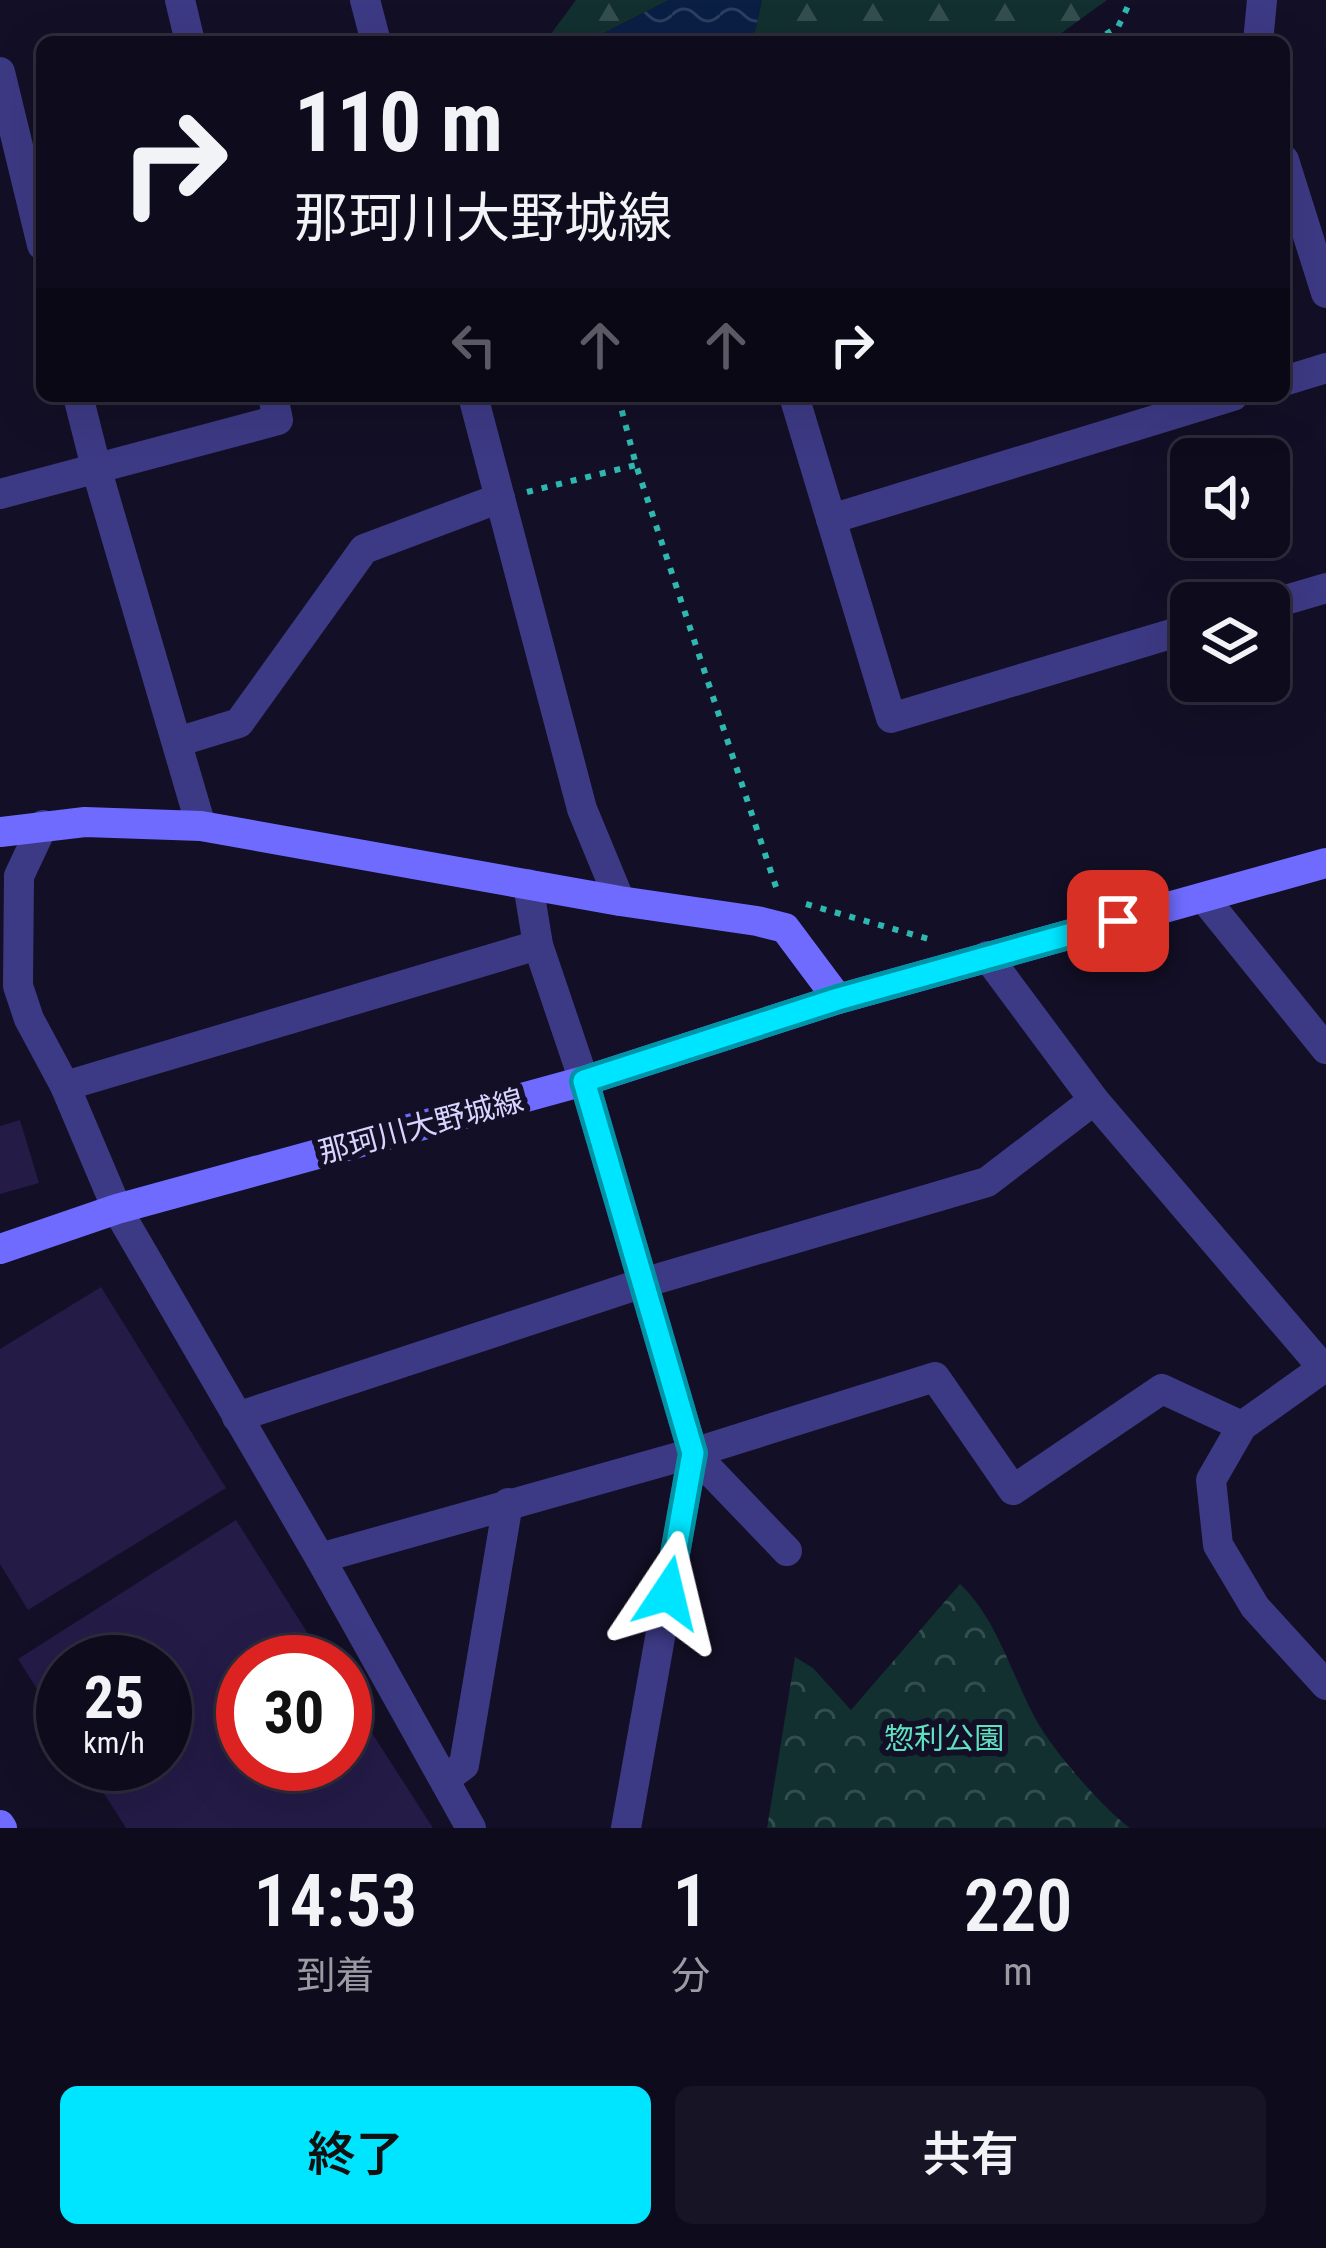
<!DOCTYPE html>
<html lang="ja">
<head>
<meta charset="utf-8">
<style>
  :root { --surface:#0e0b1c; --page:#171425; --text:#f1f3f6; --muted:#9b9ba3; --line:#2e2b3b; --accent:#00e5ff }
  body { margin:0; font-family:"Roboto Condensed","Noto Sans JP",sans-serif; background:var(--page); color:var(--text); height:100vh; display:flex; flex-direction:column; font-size:45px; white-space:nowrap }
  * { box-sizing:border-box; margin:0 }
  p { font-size:39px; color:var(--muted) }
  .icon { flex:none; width:66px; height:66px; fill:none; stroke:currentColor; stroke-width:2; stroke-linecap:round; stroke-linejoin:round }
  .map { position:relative; height:1828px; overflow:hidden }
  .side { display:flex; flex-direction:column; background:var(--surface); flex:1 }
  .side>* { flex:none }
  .banner { position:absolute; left:36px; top:36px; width:1254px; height:366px; border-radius:18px; box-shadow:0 12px 48px #0002,0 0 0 3px var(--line); background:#0e0b1c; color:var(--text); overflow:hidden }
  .tools { position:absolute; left:1170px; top:438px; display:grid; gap:24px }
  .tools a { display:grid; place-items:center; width:120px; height:120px; border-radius:18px; background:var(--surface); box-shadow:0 12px 48px #0002,0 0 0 3px var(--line); font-size:60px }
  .speed { position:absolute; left:36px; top:1635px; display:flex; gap:24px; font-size:60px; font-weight:700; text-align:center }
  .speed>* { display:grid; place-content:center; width:156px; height:156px; border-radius:50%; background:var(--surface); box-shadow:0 12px 48px #0002,0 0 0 3px var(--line); line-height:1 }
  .speed small { font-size:30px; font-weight:400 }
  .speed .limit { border:18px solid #d22; background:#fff; color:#111 }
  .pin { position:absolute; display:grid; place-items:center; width:102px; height:102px; color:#fff; margin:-51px; border-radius:24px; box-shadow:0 6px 18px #0006 }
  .me { position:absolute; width:132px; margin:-66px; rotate:10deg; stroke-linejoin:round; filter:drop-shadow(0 0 9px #0008) }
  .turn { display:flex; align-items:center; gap:42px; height:252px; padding:0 60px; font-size:54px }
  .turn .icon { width:156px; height:156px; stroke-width:2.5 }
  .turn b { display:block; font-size:84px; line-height:102px }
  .lanes { display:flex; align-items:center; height:114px; padding:0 60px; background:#0003; justify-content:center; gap:60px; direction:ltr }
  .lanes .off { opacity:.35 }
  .eta { display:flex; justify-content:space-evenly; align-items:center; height:204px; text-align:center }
  .eta b { font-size:72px; font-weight:600; line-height:84px }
  .button { display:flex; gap:24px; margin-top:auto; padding:24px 60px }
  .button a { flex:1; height:138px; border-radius:18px; background:var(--accent); color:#111; font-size:48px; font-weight:600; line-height:138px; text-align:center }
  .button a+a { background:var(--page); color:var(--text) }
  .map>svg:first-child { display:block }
  .forest { fill:url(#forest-firs) }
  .park { fill:url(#park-crowns) }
  .water { fill:url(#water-waves) }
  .building { fill:#241b47 }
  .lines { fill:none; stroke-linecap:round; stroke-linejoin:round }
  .path { stroke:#2fb8b0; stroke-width:6; stroke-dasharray:6 9; stroke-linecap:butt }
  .street { stroke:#3d3a85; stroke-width:30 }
  .secondary { stroke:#6f6bff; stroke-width:30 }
  .route-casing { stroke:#0095a6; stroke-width:30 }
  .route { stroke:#00e5ff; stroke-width:21 }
  .labels { text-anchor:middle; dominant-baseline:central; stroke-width:12; stroke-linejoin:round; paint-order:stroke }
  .street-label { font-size:30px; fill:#d9d4ff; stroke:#130f26 }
  .park-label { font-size:30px; fill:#5fe0c0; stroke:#130f26 }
</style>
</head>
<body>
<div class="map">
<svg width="1326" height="1828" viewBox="0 0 1326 1828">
  <defs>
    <pattern id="forest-firs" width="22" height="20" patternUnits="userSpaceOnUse" patternTransform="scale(3)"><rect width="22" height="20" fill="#12302f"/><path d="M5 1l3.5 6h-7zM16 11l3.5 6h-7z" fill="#344d4e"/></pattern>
    <pattern id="park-crowns" width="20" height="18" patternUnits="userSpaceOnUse" patternTransform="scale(3)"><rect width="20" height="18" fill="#12302f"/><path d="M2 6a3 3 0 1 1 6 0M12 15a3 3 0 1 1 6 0" fill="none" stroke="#344d4e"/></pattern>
    <pattern id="water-waves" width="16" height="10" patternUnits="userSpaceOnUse" patternTransform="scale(3)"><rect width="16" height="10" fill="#0a1f44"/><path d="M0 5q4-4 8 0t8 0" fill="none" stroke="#2d3f60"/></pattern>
  </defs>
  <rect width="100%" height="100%" fill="#130f26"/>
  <g class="forest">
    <path d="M576 0H669L586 42H545Z"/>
    <path d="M762 0H1107L1060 34 1028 42H739L755 31Z"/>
  </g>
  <path class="park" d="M960 1584C996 1618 1010 1670 1033 1714 1048 1745 1102 1808 1130 1828H767L795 1657 813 1668 851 1710Z"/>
  <path class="water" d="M669 0H762L755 31 739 42H586Z"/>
  <g class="building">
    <path d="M20 1120 39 1183 0 1194V1126Z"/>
    <path d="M101 1287 226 1488 28 1610 0 1564V1349Z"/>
    <path d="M236 1520 326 1662H243V1764H345V1691L433 1828H126L85 1764H165V1662H63V1730L18 1659Z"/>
  </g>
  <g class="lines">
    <g class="path">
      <path d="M1093 42 1118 27 1131 0"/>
      <path d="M618 396 636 465 778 893"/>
      <path d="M527 492 636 465"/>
      <path d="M806 904 932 940"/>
    </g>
    <g class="street">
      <path d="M180 0 190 42"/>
      <path d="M365 0 376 42"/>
      <path d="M1258 42 1262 0"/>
      <path d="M0 72 42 245"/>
      <path d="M1284 160 1326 293"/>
      <path d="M1284 381 1326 368"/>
      <path d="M78 396 97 471 201 826"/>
      <path d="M473 396 582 809 620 901"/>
      <path d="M794 396 891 718 1191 628"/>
      <path d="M0 494 278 420 273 396"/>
      <path d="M831 519 1233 396"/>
      <path d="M1269 605 1326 588"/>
      <path d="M177 742 239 723 364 549 500 498"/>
      <path d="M43 825 19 876 18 986 29 1019 65 1086 117 1209 320 1558 471 1828"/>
      <path d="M528 884 538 945 584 1081 693 1453 626 1828"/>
      <path d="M1204 898 1326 1049"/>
      <path d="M987 956 1094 1100 1323 1368"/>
      <path d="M65 1086 538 945"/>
      <path d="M1326 1366 1242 1426 1211 1480 1218 1545 1255 1607 1326 1685"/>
      <path d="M237 1417 643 1283 987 1182 1094 1100"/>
      <path d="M693 1453 787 1551"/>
      <path d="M320 1558 693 1453 935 1377 1013 1490 1162 1389 1242 1426"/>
      <path d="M445 1779 464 1765 508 1503"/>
    </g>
    <g class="secondary">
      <path d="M0 832 85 822 201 826 620 901 757 921 785 928 838 999"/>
      <path d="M0 1249 117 1209 584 1081 838 999 1326 863"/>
      <path d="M0 1825 2 1828"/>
    </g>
  </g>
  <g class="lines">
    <defs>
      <path id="route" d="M668 1593 693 1453 584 1081 838 999 1118 921"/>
    </defs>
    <use href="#route" class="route-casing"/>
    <use href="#route" class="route"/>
  </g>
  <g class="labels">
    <g class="street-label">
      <text transform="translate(421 1126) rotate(-15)">那珂川大野城線</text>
    </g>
    <g class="park-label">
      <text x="944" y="1738">惣利公園</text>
    </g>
  </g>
</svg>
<div class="tools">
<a><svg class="icon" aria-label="sound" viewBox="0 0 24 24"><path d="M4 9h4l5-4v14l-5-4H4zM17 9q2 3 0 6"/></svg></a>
<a><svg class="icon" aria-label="layers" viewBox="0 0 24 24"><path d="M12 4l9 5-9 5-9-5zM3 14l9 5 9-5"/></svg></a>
</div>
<div class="speed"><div>25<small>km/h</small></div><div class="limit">30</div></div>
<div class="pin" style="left:1118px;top:921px;background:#d93025"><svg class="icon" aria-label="arrive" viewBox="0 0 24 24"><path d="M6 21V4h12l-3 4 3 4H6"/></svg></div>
<svg class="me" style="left:668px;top:1593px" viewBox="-20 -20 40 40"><path d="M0-17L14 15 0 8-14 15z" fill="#00e5ff" stroke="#fff" stroke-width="4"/></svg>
<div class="banner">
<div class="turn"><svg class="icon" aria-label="right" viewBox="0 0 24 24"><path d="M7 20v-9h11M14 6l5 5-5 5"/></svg><div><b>110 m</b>那珂川大野城線</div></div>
<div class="lanes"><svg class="icon off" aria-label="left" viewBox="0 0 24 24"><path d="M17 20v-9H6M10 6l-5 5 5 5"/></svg><svg class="icon off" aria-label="ahead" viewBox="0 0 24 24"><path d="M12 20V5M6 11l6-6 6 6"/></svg><svg class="icon off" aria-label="ahead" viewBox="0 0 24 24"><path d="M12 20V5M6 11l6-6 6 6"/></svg><svg class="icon" aria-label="right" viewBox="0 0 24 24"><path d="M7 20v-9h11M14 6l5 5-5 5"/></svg></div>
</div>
</div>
<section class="side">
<div class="eta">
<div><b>14:53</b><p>到着</p></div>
<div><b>1</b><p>分</p></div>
<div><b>220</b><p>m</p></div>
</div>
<div class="button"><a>終了</a><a>共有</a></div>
</section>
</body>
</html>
